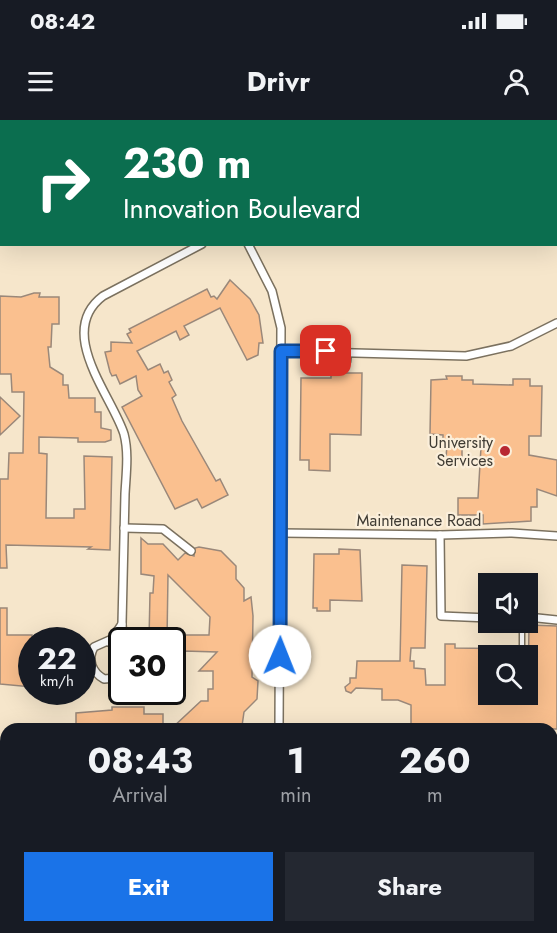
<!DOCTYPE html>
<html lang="en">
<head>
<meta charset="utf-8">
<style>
  :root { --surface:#171b24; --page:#242831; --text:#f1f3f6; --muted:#9ea1a6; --accent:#1a73e8 }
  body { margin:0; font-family:Jost,sans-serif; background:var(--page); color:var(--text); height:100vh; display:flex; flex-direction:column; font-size:22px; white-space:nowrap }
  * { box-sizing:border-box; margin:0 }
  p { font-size:20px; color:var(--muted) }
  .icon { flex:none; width:33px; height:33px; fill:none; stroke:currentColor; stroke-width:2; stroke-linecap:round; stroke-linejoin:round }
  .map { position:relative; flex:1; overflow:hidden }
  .sheet { position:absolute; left:0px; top:603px; width:558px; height:210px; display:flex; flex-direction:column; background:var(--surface); border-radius:18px 18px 0 0; box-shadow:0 6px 24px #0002 }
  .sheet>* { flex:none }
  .banner { position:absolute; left:0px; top:0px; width:558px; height:126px; box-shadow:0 6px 24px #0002; background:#0b6e4f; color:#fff; overflow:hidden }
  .tools { position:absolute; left:478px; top:453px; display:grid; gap:12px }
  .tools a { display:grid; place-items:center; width:60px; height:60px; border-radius:0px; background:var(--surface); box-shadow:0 6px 24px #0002; font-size:30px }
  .speed { position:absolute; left:18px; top:507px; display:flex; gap:12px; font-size:30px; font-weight:700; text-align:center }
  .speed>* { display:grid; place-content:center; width:78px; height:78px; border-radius:50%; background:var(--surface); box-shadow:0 6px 24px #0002; line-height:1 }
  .speed small { font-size:15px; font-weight:400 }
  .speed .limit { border:3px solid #111; border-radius:9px; background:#fff; color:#111 }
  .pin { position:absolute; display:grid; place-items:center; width:51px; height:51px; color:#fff; margin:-26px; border-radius:12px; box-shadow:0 3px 9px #0006 }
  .me { position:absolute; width:66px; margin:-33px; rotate:1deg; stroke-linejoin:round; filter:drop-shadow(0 0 4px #0008) }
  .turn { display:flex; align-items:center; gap:21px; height:126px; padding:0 24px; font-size:27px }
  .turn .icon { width:78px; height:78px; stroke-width:2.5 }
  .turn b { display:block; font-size:42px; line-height:51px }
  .eta { display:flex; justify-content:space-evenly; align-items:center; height:102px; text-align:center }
  .eta b { font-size:36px; font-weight:700; line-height:42px }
  .button { display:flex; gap:12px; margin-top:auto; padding:12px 24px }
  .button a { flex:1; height:69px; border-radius:0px; background:var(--accent); color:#fff; font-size:24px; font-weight:700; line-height:69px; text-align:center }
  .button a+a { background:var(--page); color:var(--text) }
  .status { display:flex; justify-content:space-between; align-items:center; height:42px; padding:0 30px; background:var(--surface); direction:ltr }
  .status svg { height:16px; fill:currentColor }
  header { display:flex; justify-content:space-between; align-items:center; height:78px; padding:0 24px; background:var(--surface); font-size:27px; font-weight:700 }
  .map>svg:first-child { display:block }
  .built { fill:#f6e6cb; fill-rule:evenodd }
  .green { fill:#b6e4a7 }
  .building { fill:#fac08f; stroke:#9a887a; stroke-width:1.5 }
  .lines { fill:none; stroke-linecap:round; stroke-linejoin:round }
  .service-casing { stroke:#7b715f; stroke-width:7 }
  .minor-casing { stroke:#7b715f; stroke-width:10 }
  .service { stroke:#fff; stroke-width:4 }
  .minor { stroke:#fff; stroke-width:7 }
  .route-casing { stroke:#114b97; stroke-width:15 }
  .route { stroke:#1a73e8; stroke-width:10 }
  .poi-dot { fill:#b82831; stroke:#fbefdb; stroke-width:2 }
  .labels { text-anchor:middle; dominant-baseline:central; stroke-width:4.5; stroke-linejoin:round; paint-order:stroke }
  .poi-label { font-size:16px; fill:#3f3b33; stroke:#fbefdb; text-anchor:end }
  .street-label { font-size:16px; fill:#3f3b33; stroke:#fbefdb }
</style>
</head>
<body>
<div class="status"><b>08:42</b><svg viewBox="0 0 49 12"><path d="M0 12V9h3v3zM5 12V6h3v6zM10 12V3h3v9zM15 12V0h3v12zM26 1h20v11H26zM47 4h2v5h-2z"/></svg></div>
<header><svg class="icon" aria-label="menu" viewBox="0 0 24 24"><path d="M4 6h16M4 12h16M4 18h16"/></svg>Drivr<svg class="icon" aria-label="person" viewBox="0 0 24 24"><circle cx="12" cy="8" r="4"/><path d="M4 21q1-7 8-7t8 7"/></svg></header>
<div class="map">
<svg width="557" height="813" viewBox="0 0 557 813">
  <rect width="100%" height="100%" fill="#fbefdb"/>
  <path class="built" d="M0 0H557V813H0ZM2 2H556V124H2ZM489 464H528V502H489ZM32 520H82V572H32ZM122 520H172V572H122ZM489 536H528V574H489ZM6 609H552V807H6Z"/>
  <path class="green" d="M52 807H140L139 813H52Z"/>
  <g class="building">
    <path d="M230 160 250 179 259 195 263 223H259L258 235 247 240 220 188 184 206 189 215 180 220 176 211 137 231 148 250 160 244 164 253 168 251 172 260 169 262 176 275 172 278 182 301 216 361 220 359 228 375 202 388 197 379 175 389 122 287 142 276 138 270 136 256 120 264 116 255 112 256 110 252 105 232 111 231V222L132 223 127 214 131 212 129 209 207 169 211 177 214 176 217 179Z"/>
    <path d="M34 173H40L39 177H59V204H52L51 227H48L50 247 63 255V265H68L69 278H95V292H101V308L111 310V320L105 322H78V318L39 317V333L47 334 46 398H74V389H85L84 336 112 337 110 430 88 429 91 427 6 425 7 448H0V359H8L9 333H23L24 272H12L11 254H0V176L21 177Z"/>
    <path d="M331 253H362L361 315 330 314V351L309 350V340H300L301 258H331Z"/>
    <path d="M446 256H462V260H473V264L513 265V259H530V266H542L541 316H529V335L557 340V376L537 369V387H531V401L483 404V395H458V378H478L481 327H462V341H446L447 321H443V315L430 314 431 260 447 259Z"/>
    <path d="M0 277 20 296 0 315Z"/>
    <path d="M141 418 148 424H163L178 440 185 433 194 436 195 428 199 427 221 431 236 446V459L244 468V481L251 477 253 496 252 557 258 561 257 579 244 592 242 606 239 609H171L201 581H208V569H213V551H199L217 532 184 531 183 558H172V515H209L210 497 168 455 167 520H149L150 473H153L154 456 141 454Z"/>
    <path d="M339 429 360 430 362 481 330 480V491H317V488H313L314 434H339Z"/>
    <path d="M402 445 427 446 425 528H411L410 541H414V548L425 549 426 565H445V524H455V528L518 529V536H489V574H528L529 505 557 506V609H411V585L398 580H382V569L356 568 351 573 346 571 345 567 350 563V558H356L357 541H400Z"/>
    <path d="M0 488H7V515H32V567L0 564Z"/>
    <path d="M112 587H144V594H163V609H76V593L112 590Z"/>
  </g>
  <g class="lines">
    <defs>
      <g id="service">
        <path d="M304 231V242C320 250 331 250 348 242L349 232"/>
        <path d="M522 536V502"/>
      </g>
      <g id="minor">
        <path d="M66 0 68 2"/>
        <path d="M164 0 166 2"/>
        <path d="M480 0 481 2"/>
        <path d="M133 2 135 0"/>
        <path d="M405 2 406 0"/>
        <path d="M248 124 272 171 281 208 279 609"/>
        <path d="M281 231 466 236 511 226 557 203"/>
        <path d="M124 408 163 409 191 431"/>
        <path d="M281 413 440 415 512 413 557 416"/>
        <path d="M440 415 441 496 489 498"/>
        <path d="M528 497 557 500"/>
        <path d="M122 504C123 460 124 417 125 374 126 355 129 333 124 314 112 276 55 212 103 176L202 124"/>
        <path d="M108 522 122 526"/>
        <path d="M122 553 116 558 104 559C92 552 87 540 94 527L112 519 122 504 123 520"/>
        <path d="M552 716H557"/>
        <path d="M459 807V813"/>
      </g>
    </defs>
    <use href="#service" class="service-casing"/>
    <use href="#minor" class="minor-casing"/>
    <use href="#service" class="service"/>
    <use href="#minor" class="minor"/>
  </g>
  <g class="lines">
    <defs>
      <path id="route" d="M280 536 281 231H326"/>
    </defs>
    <use href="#route" class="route-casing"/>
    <use href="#route" class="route"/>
  </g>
  <circle class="poi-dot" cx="505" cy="331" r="6"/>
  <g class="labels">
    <g class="poi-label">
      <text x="493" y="322">University<tspan x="493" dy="18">Services</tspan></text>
    </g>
    <g class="street-label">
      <text x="419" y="400">Maintenance Road</text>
    </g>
  </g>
</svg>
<div class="tools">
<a><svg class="icon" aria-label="sound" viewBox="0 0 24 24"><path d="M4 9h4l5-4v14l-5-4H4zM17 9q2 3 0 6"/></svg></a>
<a><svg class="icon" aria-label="search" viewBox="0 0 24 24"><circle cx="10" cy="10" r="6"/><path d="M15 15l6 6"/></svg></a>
</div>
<div class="speed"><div>22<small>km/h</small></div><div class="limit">30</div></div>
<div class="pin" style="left:326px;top:231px;background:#d93025"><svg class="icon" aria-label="arrive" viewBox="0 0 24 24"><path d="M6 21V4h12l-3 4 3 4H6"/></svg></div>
<svg class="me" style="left:280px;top:536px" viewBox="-20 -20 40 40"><circle r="19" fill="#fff"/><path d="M0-13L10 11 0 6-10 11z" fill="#1a73e8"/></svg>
<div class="banner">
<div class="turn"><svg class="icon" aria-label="right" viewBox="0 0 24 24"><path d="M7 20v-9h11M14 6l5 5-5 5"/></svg><div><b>230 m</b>Innovation Boulevard</div></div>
</div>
<section class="sheet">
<div class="eta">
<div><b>08:43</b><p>Arrival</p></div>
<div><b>1</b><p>min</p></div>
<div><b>260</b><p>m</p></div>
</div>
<div class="button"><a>Exit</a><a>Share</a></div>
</section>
</div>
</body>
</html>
